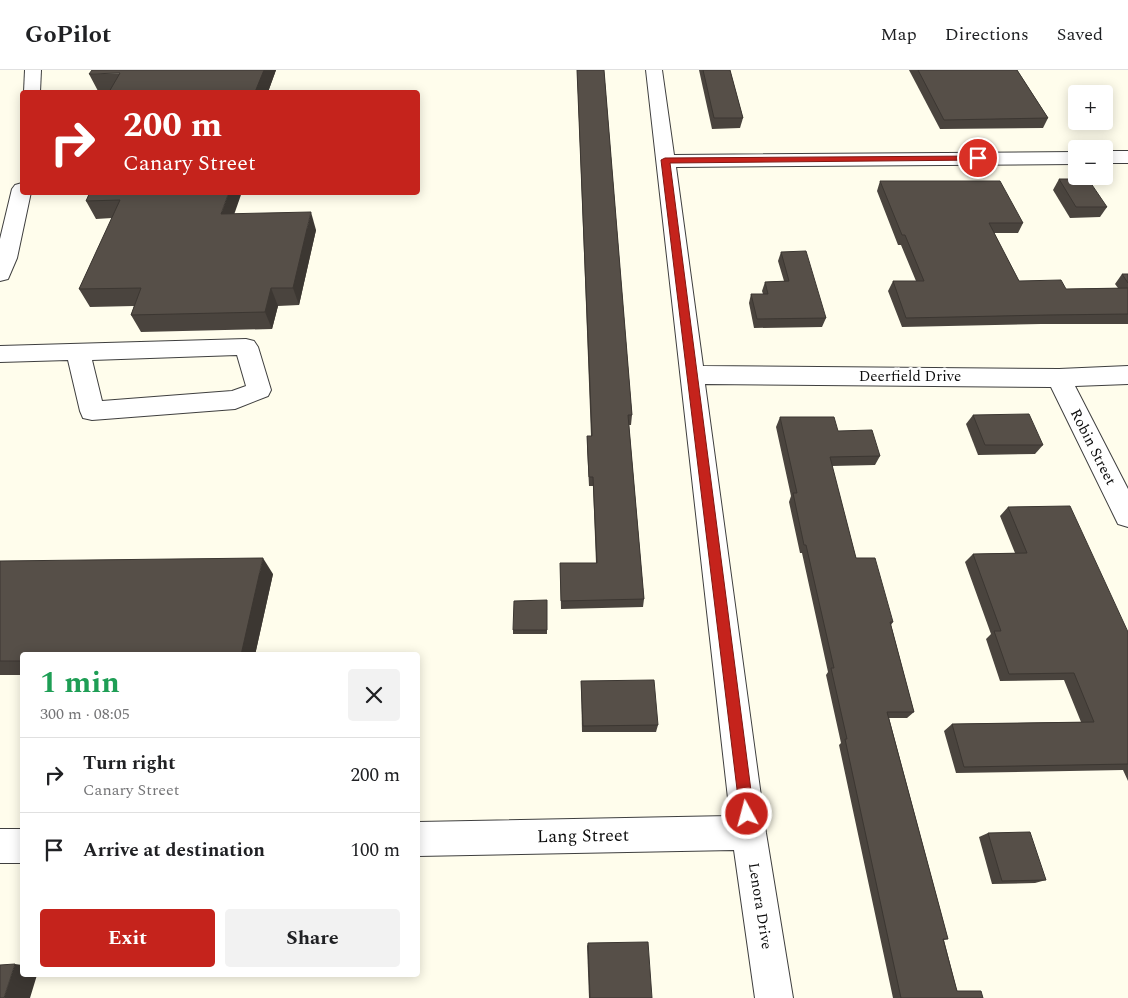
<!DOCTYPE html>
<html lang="en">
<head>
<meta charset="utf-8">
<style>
  :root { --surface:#fff; --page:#f2f2f2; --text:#202124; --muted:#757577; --line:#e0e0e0; --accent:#c5231c }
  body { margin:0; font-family:Spectral,serif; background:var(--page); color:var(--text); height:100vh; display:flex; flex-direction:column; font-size:19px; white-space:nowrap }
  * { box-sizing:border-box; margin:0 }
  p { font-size:16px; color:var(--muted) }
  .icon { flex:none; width:28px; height:28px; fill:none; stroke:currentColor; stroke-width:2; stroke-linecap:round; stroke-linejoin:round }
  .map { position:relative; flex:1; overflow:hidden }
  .sheet { position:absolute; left:20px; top:582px; width:400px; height:325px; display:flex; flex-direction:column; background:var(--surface); border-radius:5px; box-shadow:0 2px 12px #0003 }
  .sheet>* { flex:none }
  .banner { position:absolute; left:20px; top:20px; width:400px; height:105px; border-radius:5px; box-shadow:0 2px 12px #0003; background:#c5231c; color:#fff; overflow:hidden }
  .controls { position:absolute; left:1068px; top:15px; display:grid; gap:10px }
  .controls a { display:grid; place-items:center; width:45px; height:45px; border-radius:5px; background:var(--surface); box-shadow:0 2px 12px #0003; font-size:25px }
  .pin { position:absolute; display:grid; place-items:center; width:42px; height:42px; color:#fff; margin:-21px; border:2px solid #fff; border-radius:50%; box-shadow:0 1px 5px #0007 }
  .me { position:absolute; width:55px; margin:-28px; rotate:353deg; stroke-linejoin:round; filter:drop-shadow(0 0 4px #0008) }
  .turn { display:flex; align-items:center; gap:18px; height:105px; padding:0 20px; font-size:22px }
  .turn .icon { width:65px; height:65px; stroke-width:2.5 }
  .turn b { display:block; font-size:35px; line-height:42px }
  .round { display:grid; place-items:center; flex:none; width:52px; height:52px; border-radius:5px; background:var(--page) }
  .head { display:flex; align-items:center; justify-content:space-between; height:85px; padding:0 20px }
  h1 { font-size:30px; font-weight:700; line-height:38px; color:#1e9e55 }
  .action { display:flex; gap:10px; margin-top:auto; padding:10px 20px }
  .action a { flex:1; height:58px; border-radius:5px; background:var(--accent); color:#fff; font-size:20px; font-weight:700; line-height:58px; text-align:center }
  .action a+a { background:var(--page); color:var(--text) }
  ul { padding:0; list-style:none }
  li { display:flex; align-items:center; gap:15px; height:75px; padding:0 20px; border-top:1px solid var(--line) }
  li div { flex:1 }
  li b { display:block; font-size:19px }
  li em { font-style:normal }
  header { display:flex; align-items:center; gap:30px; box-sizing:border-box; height:70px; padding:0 25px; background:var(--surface); border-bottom:1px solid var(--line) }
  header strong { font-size:24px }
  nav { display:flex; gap:28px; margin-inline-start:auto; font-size:18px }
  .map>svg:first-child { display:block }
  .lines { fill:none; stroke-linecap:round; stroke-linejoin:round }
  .minor-casing { stroke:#3f3f3f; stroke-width:2 }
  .minor { fill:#fff; fill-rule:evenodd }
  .wall { fill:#4a443e }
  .shaded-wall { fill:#3c3732 }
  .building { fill:#564f48; stroke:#3c3732 }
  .route { fill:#c5231c; stroke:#801712 }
  .labels { text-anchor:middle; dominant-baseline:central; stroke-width:5; stroke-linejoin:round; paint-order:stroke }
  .street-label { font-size:15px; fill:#0c0c0c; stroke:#fff }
  .near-street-label { font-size:18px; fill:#0c0c0c; stroke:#fff }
</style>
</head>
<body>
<header>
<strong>GoPilot</strong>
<nav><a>Map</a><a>Directions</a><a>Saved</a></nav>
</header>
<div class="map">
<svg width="1128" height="928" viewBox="0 0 1128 928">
  <rect width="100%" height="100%" fill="#fffdec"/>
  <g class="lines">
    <defs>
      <g id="minor">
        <path d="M25 0H41L40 22H24Z"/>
        <path d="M646 0H662L674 85 1076 82V94L676 97 703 296 1059 299 1128 296V314L1075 316 1128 419V457L1118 454 1051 317 705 314 766 763 793 928H755L734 780 418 786V752L730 746Z"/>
        <rect x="1104" y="81" width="24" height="12"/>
        <path d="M22 113V122H31L17 188 8 209 0 211V169L12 119 15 115Z"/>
        <path d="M246 269 254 271 258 277 271 320 268 326 235 339 92 350 83 348 80 341 68 290 0 292V276ZM237 285 246 316 232 321 102 331 92 290Z"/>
        <rect x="0" y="759" width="22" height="34"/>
      </g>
    </defs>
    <use href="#minor" class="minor-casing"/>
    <use href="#minor" class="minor"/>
  </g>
  <g class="wall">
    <path d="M276 0 268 22H109L110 21H98L89 4Z"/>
    <path d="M577 0H604L632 345 631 355H629L644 529 643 537 561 539 560 493H596L593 416H589L587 376V366H591Z"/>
    <path d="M699 0H730L743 48 740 58 712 59Z"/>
    <path d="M909 0H1017L1048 48 1043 58 940 59Z"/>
    <path d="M1059 109 1107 137 1100 147 1070 148 1053 120Z"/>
    <path d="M880 111 1023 153 1018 163H994L1019 211 1066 219 1118 218 1115 214 1122 204H1128V254H1041L902 257 888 221 893 211H916L901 175H898L877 121Z"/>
    <path d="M90 122 235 144 316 160 299 235 278 236 272 259 141 262 131 245 134 236 90 237 79 219 112 148 96 149 86 131Z"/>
    <path d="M781 182 826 248 822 257 754 258 749 233 751 224H763L762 221 765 212 784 211 778 191Z"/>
    <path d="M973 345 1043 375 1035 384 978 385 966 354Z"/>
    <path d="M780 347 838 361 880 386 875 395 832 396 856 488 893 552 891 555 914 642 907 648H889L948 869 944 870 957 921 983 928H893L839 675 841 673 826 605 828 602 802 483H800L789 432 791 426 776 357Z"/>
    <path d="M1008 437 1128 562V711L1123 700 956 703 944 661 952 654 1081 652 1064 610 1000 611 986 569 991 564 965 492 973 484 1015 483 1000 446Z"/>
    <path d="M0 491 273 504 255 585H22V605H0Z"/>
    <path d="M547 530V564H513V560Z"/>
    <path d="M581 611 658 655 656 662H582Z"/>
    <path d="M988 763 1046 810 1035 813 992 814 979 767Z"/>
    <path d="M588 873 652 928H589L587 876Z"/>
  </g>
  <g class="shaded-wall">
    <path d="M264 0H276L268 22H255Z"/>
    <path d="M229 122H242L228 162 221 144Z"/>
    <path d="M311 142 316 160 299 235 293 218Z"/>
    <path d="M271 218 278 236 272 259 265 242Z"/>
    <path d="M263 488 273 504 255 585H241Z"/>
    <path d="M15 894 22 895V905H37L30 928H4Z"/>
  </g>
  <g class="building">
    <path d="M92 0H264L255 22H109L120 3 89 4Z"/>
    <path d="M577 0H604L632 345H628L644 529 561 531 560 493H597L593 407H589L587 366H592Z"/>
    <path d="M703 0H730L743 48H714Z"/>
    <path d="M918 0H1017L1048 48 944 50Z"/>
    <path d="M1059 109H1088L1107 137H1076Z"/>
    <path d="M880 111H1000L1023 153H989L1019 211 1061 210 1066 219 1128 218V244L1047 245 906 248 893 211H924L905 165H902Z"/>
    <path d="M90 122H229L221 144 311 142 293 218H271L265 242 131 245 141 218 79 219 120 130 86 131Z"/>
    <path d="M806 181 826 248 757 249 751 224H768L765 212 789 211 781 182Z"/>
    <path d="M1122 204H1128V213Z"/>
    <path d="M1029 344 1043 375H985L973 345Z"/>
    <path d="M780 347H834L838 361 872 360 880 386 830 387 856 488H875L893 552H890L914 642H887L948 869H943L957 921H981L983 928H901L845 669H847L831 598H834L806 475H804L793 423H797Z"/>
    <path d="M1070 436 1128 562V694L964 697 952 654 1094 652 1074 603 1009 604 994 561H1001L973 484 1027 483 1008 437Z"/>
    <path d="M263 488 241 585H22V591H0V491Z"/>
    <path d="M547 530V560H513L514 531Z"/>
    <path d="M654 610 658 655 583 656 581 611Z"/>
    <path d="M1030 762 1046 810 1002 811 988 763Z"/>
    <path d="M648 872 652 928H590L588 873Z"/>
    <path d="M15 894 4 928H0V895Z"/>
  </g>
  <path class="route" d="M978 86 982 88 981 90 670 93 754 744 752 749 747 751 742 749 740 744 661 90 665 88Z"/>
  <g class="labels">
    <g class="street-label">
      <text x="910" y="306">Deerfield Drive</text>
      <text transform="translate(1093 377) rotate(63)">Robin Street</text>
      <text transform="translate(760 836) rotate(81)">Lenora Drive</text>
    </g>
    <g class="near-street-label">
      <text transform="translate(583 766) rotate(-1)">Lang Street</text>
    </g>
  </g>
</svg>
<div class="controls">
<a>+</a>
<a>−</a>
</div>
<div class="pin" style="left:978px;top:88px;background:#d93025"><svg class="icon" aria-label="arrive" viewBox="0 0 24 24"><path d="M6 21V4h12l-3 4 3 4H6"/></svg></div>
<svg class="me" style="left:747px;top:744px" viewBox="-20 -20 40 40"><circle r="17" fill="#c5231c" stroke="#fff" stroke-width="3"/><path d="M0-11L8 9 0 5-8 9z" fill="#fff"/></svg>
<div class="banner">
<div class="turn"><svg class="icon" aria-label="right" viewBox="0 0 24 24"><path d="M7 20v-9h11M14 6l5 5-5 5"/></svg><div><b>200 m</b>Canary Street</div></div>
</div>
<section class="sheet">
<div class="head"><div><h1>1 min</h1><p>300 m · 08:05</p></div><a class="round"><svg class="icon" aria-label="close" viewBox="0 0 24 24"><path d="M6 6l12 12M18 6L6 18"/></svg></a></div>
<ul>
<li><svg class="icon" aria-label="right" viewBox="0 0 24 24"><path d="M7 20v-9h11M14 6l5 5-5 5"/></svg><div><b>Turn right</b><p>Canary Street</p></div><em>200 m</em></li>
<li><svg class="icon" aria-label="arrive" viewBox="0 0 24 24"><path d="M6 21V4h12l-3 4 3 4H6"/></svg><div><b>Arrive at destination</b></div><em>100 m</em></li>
</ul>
<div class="action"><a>Exit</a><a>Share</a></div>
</section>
</div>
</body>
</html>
